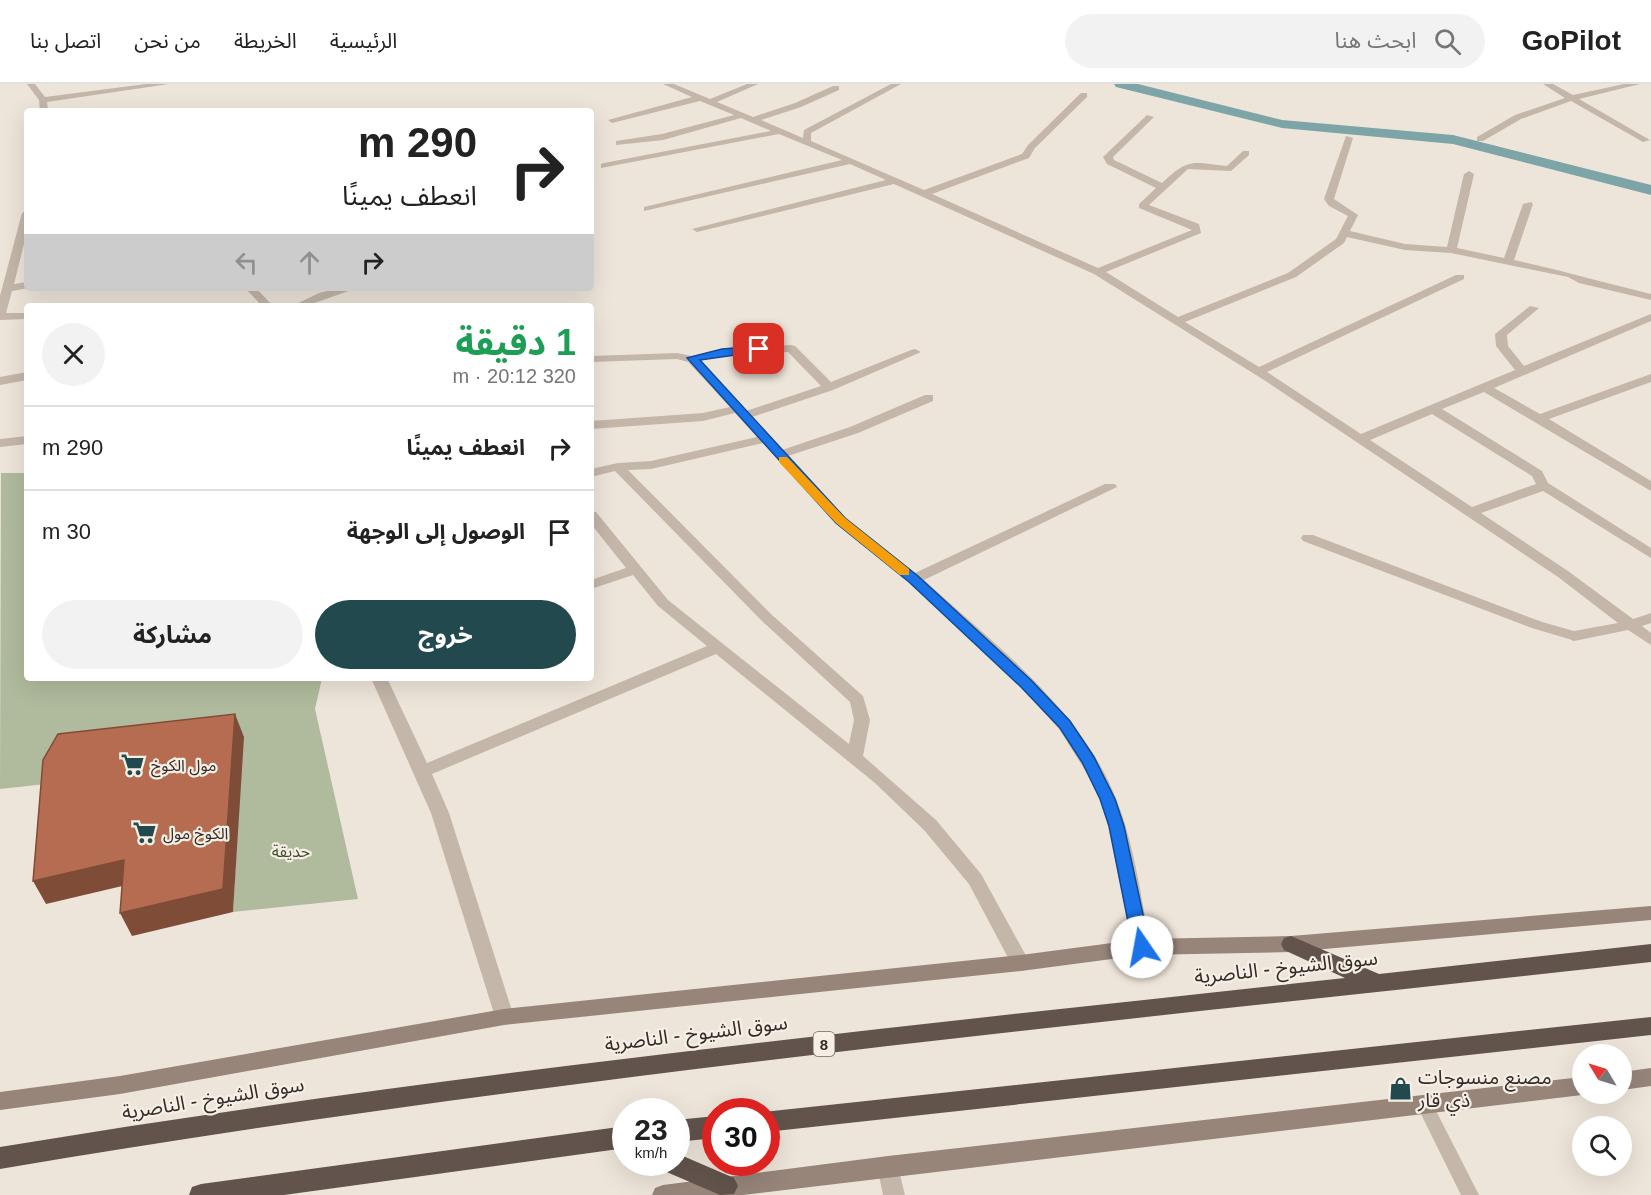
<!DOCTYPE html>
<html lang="ar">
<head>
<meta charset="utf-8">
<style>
  :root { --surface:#fff; --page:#f2f2f2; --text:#222; --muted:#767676; --line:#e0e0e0; --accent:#224a4e }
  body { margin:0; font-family:Arial,"Noto Sans Arabic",sans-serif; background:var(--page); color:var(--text); direction:rtl; height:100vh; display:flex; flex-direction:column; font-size:22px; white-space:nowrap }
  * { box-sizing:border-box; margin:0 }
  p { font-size:20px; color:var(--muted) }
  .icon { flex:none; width:33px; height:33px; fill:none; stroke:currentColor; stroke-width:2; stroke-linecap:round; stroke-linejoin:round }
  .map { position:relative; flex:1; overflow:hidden; direction:ltr }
  .panel { position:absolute; left:24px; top:219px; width:570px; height:378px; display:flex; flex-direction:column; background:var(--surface); border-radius:6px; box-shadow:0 6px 24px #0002; direction:rtl }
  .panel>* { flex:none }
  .guide { position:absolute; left:24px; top:24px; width:570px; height:183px; border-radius:6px; box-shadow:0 6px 24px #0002; direction:rtl; background:#fff; color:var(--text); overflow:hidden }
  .needle { width:39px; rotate:308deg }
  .buttons { position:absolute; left:1572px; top:960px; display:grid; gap:12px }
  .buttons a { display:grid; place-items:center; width:60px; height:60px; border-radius:50%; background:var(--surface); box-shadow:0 6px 24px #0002; font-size:30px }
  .speed { position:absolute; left:612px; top:1014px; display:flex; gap:12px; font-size:30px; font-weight:700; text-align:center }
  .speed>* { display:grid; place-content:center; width:78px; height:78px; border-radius:50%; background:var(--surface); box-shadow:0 6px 24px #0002; line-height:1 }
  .speed small { font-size:15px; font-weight:400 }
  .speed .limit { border:9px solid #d22; background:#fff; color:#111 }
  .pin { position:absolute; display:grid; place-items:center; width:51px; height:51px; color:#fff; margin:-26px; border-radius:12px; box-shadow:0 3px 9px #0006 }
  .me { position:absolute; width:66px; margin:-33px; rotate:348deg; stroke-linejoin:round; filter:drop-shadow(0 0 4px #0008) }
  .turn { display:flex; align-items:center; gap:21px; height:126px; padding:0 18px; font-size:27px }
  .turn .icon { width:78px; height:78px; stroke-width:2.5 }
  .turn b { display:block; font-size:42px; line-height:51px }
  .lanes { display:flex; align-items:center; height:57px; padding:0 18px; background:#0003; justify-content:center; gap:30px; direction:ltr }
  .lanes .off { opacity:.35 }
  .round { display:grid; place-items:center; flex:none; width:63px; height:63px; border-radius:32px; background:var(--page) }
  .headline { display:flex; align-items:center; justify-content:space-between; height:102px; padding:0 18px }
  h1 { font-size:36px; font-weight:700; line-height:45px; color:#1e9e55 }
  .cta { display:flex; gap:12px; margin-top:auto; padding:12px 18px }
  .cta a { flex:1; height:69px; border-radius:36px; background:var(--accent); color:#fff; font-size:24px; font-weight:700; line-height:69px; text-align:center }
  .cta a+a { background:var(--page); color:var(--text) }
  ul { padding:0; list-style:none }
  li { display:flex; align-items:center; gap:18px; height:84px; padding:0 18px; border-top:2px solid var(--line) }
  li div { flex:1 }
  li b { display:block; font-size:22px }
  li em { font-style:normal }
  header { display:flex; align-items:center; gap:36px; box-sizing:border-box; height:84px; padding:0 30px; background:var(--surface); border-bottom:2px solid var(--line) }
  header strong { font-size:28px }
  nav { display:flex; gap:33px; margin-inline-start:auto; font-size:21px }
  .search { width:420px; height:54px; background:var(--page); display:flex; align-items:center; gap:15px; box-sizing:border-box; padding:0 21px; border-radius:33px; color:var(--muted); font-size:22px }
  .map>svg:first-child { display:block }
  .green { fill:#b0bb9d }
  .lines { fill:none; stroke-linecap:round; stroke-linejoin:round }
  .canal { fill:#7da4a7; fill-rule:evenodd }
  .service { fill:#c4b6a8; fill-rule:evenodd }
  .minor { fill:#c4b6a8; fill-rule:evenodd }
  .secondary { fill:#97857a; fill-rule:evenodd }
  .trunk { fill:#62544c; fill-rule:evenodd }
  .shaded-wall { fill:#7f4c38 }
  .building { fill:#b66c50; stroke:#7f4c38; stroke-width:1.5 }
  .route { fill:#1a73e8; stroke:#114b97; stroke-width:1.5 }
  .slow { fill:#f59e0b }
  .labels { text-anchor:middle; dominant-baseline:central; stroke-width:4.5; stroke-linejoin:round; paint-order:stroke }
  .shield { fill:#f6efe6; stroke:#6d6660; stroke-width:1.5 }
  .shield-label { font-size:15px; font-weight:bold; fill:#322b27 }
  .poi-label { font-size:16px; fill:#322b27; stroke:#f6efe6; text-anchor:start }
  .park-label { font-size:16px; fill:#414d2e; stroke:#f6efe6 }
  .near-street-label { font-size:20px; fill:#322b27; stroke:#f6efe6 }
  .near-poi-label { font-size:20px; fill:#322b27; stroke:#f6efe6; text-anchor:start }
</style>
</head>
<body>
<header>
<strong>GoPilot</strong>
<div class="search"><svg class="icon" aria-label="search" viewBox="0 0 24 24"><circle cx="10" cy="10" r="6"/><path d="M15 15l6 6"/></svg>ابحث هنا</div>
<nav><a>الرئيسية</a><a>الخريطة</a><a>من نحن</a><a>اتصل بنا</a></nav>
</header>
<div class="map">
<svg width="1651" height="1111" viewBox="0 0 1651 1111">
  <rect width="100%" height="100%" fill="#eee5da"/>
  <path class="green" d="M1 389H27V594H322L315 625 358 815 233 828 243 653 55 699 0 705Z"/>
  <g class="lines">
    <path class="canal" d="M1114 0H1138L1282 36 1453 51 1651 101V111L1453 60 1282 44 1116 3Z"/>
    <path class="service" d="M1425 1014 1431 1017 1479 1111H1461L1417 1022 1419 1017Z"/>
    <g class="minor">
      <path d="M27 0H35L45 13 146 0H169L47 18 48 27H40L39 16Z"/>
      <path d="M663 0H674L710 15 747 0H758L717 18 753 33 795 19 833 2H839V6L801 23 761 36 803 54 804 46 891 0H901L811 49V57L924 106 1022 70 1028 61 1081 9H1087V13L1035 64 1029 74 932 110 1098 184 1192 146 1139 124V120L1156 104 1107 80 1103 73 1147 31 1154 33 1113 73 1114 76 1162 99C1189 74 1191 78 1227 82L1243 67H1249V71L1231 87 1188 85 1149 121 1199 140 1201 149 1106 188 1178 233 1288 189 1336 155 1348 132 1329 122 1324 115 1346 52 1353 54 1334 115 1358 131 1350 147 1405 160 1447 163 1464 90 1469 87 1474 90 1457 164 1504 174 1523 120 1531 118 1533 120 1514 176C1560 186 1605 199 1651 210V216L1579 199 1568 193 1451 169 1405 166 1347 153 1344 159 1296 193 1185 238 1259 283 1456 191H1464V195L1267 288 1361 350 1515 286 1496 262 1495 250 1530 222 1539 224 1507 251 1508 262 1524 282 1651 230V237L1494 304 1540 330 1651 290V298L1549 335 1651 397V407L1484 308 1442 325 1542 387 1548 399 1651 464V474L1543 407 1481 429 1568 487 1633 535 1651 529V539L1642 542 1651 549V561L1628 546 1574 557 1569 555 1532 544 1303 457 1301 454 1303 451H1313L1542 538 1574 547 1618 539 1558 493 1264 296 1094 190 894 100 697 148 692 145 886 96 850 80 644 127V123L842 76 779 50 601 84V80L604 79 771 47 741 34 663 56 616 61V57L662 50 734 31 700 17 612 39 608 36 692 13ZM1432 330 1532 392 1536 400 1472 423 1370 356Z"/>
      <path d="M1543 0H1553L1573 11 1624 0H1640L1579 15 1650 56 1643 58 1571 17 1521 35 1483 57H1477V53L1515 31 1565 14Z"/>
      <path d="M27 126V148L14 200 27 198 28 204 12 207 6 229H27V235L0 236V212L22 129Z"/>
      <path d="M245 204H256L273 222H262Z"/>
      <path d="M339 204H357L306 222H292L319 209Z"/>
      <path d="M791 261 795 262 831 298 911 266 915 265 921 268 833 306 752 333 782 366 850 343 925 311H933V317L858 349 788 372 846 434 915 489 1105 400H1115L1117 403 924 496C994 560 1082 625 1117 717 1135 763 1141 815 1151 863L1149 868 1142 871 1135 868 1133 863 1108 742 1100 715 1088 691 1059 645 1021 603 909 498 836 440 763 359 651 385 628 386 772 531 863 612 870 636 863 672 936 736 981 790 1030 879 1028 885 1021 887 1014 885 969 800 924 746 875 699 716 570 432 690 449 729 514 933 511 939 504 941 497 939 431 729 371 594H387L427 679 707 562 658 522 633 491 591 505V496L626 484 591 440V427L596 428 668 516 849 660 854 636 850 618 762 537 615 387 591 393V385L618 379 651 377 757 353 735 329 703 337 591 345V337L703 329 730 323 688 278 677 275 591 278V272L677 269 692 272 722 265ZM788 268 821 302 746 327 700 277 722 271Z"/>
      <path d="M27 288V296L0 301V293Z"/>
      <path d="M27 352V360L0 363V355Z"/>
      <path d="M888 1072 896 1075 905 1111H883L877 1082 880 1075Z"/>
    </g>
    <g class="secondary">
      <path d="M1651 822V836L1291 868 1142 871 1021 887 504 941 120 1010 0 1026V1008L120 992 504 925 1021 871 1142 855 1291 852Z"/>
      <path d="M1651 984V1002L1622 1006V988Z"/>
      <path d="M1582 993V1010H1587L1582 1011 743 1111H652L655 1104 663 1101 888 1072Z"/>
    </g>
    <g class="trunk">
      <path d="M1291 852 1379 890 1651 860V878C1100 939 547 992 0 1085V1063C446 989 896 943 1345 894L1284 866 1281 860 1284 854Z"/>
      <path d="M1651 933V951L766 1048V1028H763Z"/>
      <path d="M716 1032V1054L676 1058V1036Z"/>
      <path d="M626 1042V1064L284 1111H189L192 1103 201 1100Z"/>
      <path d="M676 1069 734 1094 738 1102 734 1110 720 1111 662 1086 658 1078H676Z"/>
    </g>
  </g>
  <g class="shaded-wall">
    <path d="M235 630 244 653 233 828 132 852 120 829Z"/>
    <path d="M124 776 135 799 46 820 33 797Z"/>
  </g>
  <path class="building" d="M235 630 223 805 120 829 124 776 33 797 43 676 58 650Z"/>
  <path class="route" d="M759 262 764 265 763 267 700 276 845 434 918 492 1031 596 1070 637 1094 673 1115 715 1124 742 1150 863 1148 868H1136L1133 863 1109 742 1100 715 1082 678 1060 644 1021 603 909 498 836 439 687 274 722 265Z"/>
  <path class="slow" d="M779 373H787L845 434 909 485V491H900L836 439 779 378Z"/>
  <defs>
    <symbol id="supermarket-bare" viewBox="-9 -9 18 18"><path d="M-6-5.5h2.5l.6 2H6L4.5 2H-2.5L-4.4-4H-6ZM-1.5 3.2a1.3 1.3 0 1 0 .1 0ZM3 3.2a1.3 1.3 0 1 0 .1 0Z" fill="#224a4e" stroke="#f6efe6" stroke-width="2.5" paint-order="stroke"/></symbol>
    <symbol id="shop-bare" viewBox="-9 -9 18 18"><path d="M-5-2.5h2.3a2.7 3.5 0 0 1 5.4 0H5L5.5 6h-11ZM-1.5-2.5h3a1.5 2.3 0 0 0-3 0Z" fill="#224a4e" stroke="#f6efe6" stroke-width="2.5" paint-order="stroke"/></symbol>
  </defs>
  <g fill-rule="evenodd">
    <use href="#supermarket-bare" x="116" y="664" width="33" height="33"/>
    <use href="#supermarket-bare" x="128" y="732" width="33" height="33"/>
    <use href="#shop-bare" x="1384" y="988" width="33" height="33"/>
  </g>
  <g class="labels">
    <rect class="shield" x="813.5" y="948" width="21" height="24" rx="4.5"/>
    <g class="shield-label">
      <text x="824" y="960">8</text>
    </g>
    <g class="poi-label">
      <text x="151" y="681">مول الكوخ</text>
      <text x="163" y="749">الكوخ مول</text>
    </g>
    <g class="park-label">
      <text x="291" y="767">حديقة</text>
    </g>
    <g class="near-street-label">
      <text transform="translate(1286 883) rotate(-6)">سوق الشيوخ - الناصرية</text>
      <text transform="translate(696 949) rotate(-7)">سوق الشيوخ - الناصرية</text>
      <text transform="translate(213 1014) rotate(-9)">سوق الشيوخ - الناصرية</text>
    </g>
    <g class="near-poi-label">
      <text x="1418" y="993">مصنع منسوجات<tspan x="1418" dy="23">ذي قار</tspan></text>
    </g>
  </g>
</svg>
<div class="buttons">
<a><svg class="needle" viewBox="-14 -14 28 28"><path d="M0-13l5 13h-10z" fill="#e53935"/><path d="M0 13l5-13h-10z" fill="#767676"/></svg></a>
<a><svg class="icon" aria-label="search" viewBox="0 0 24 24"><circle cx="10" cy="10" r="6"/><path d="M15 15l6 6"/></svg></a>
</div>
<div class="speed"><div>23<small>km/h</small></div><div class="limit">30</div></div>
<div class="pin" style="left:759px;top:265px;background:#d93025"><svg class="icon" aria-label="arrive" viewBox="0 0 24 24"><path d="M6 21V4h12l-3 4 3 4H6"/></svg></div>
<svg class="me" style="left:1142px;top:863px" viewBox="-20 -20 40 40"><circle r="19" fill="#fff"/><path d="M0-13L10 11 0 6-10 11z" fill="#1a73e8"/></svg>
<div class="guide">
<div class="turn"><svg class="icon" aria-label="right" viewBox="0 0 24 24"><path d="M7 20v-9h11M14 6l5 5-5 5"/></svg><div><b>290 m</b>انعطف يمينًا</div></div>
<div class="lanes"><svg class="icon off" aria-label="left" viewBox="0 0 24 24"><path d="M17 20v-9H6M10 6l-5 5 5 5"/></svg><svg class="icon off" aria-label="ahead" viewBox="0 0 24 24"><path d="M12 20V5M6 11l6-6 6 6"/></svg><svg class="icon" aria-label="right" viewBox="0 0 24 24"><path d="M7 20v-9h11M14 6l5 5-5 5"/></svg></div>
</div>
<section class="panel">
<div class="headline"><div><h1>1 دقيقة</h1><p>320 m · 20:12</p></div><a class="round"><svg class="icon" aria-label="close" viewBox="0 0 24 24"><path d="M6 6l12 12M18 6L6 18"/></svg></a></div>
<ul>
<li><svg class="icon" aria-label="right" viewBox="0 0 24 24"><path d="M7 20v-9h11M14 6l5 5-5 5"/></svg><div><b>انعطف يمينًا</b></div><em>290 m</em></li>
<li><svg class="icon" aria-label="arrive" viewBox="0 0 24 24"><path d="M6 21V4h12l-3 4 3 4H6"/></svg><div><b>الوصول إلى الوجهة</b></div><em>30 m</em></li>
</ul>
<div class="cta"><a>خروج</a><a>مشاركة</a></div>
</section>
</div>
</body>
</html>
